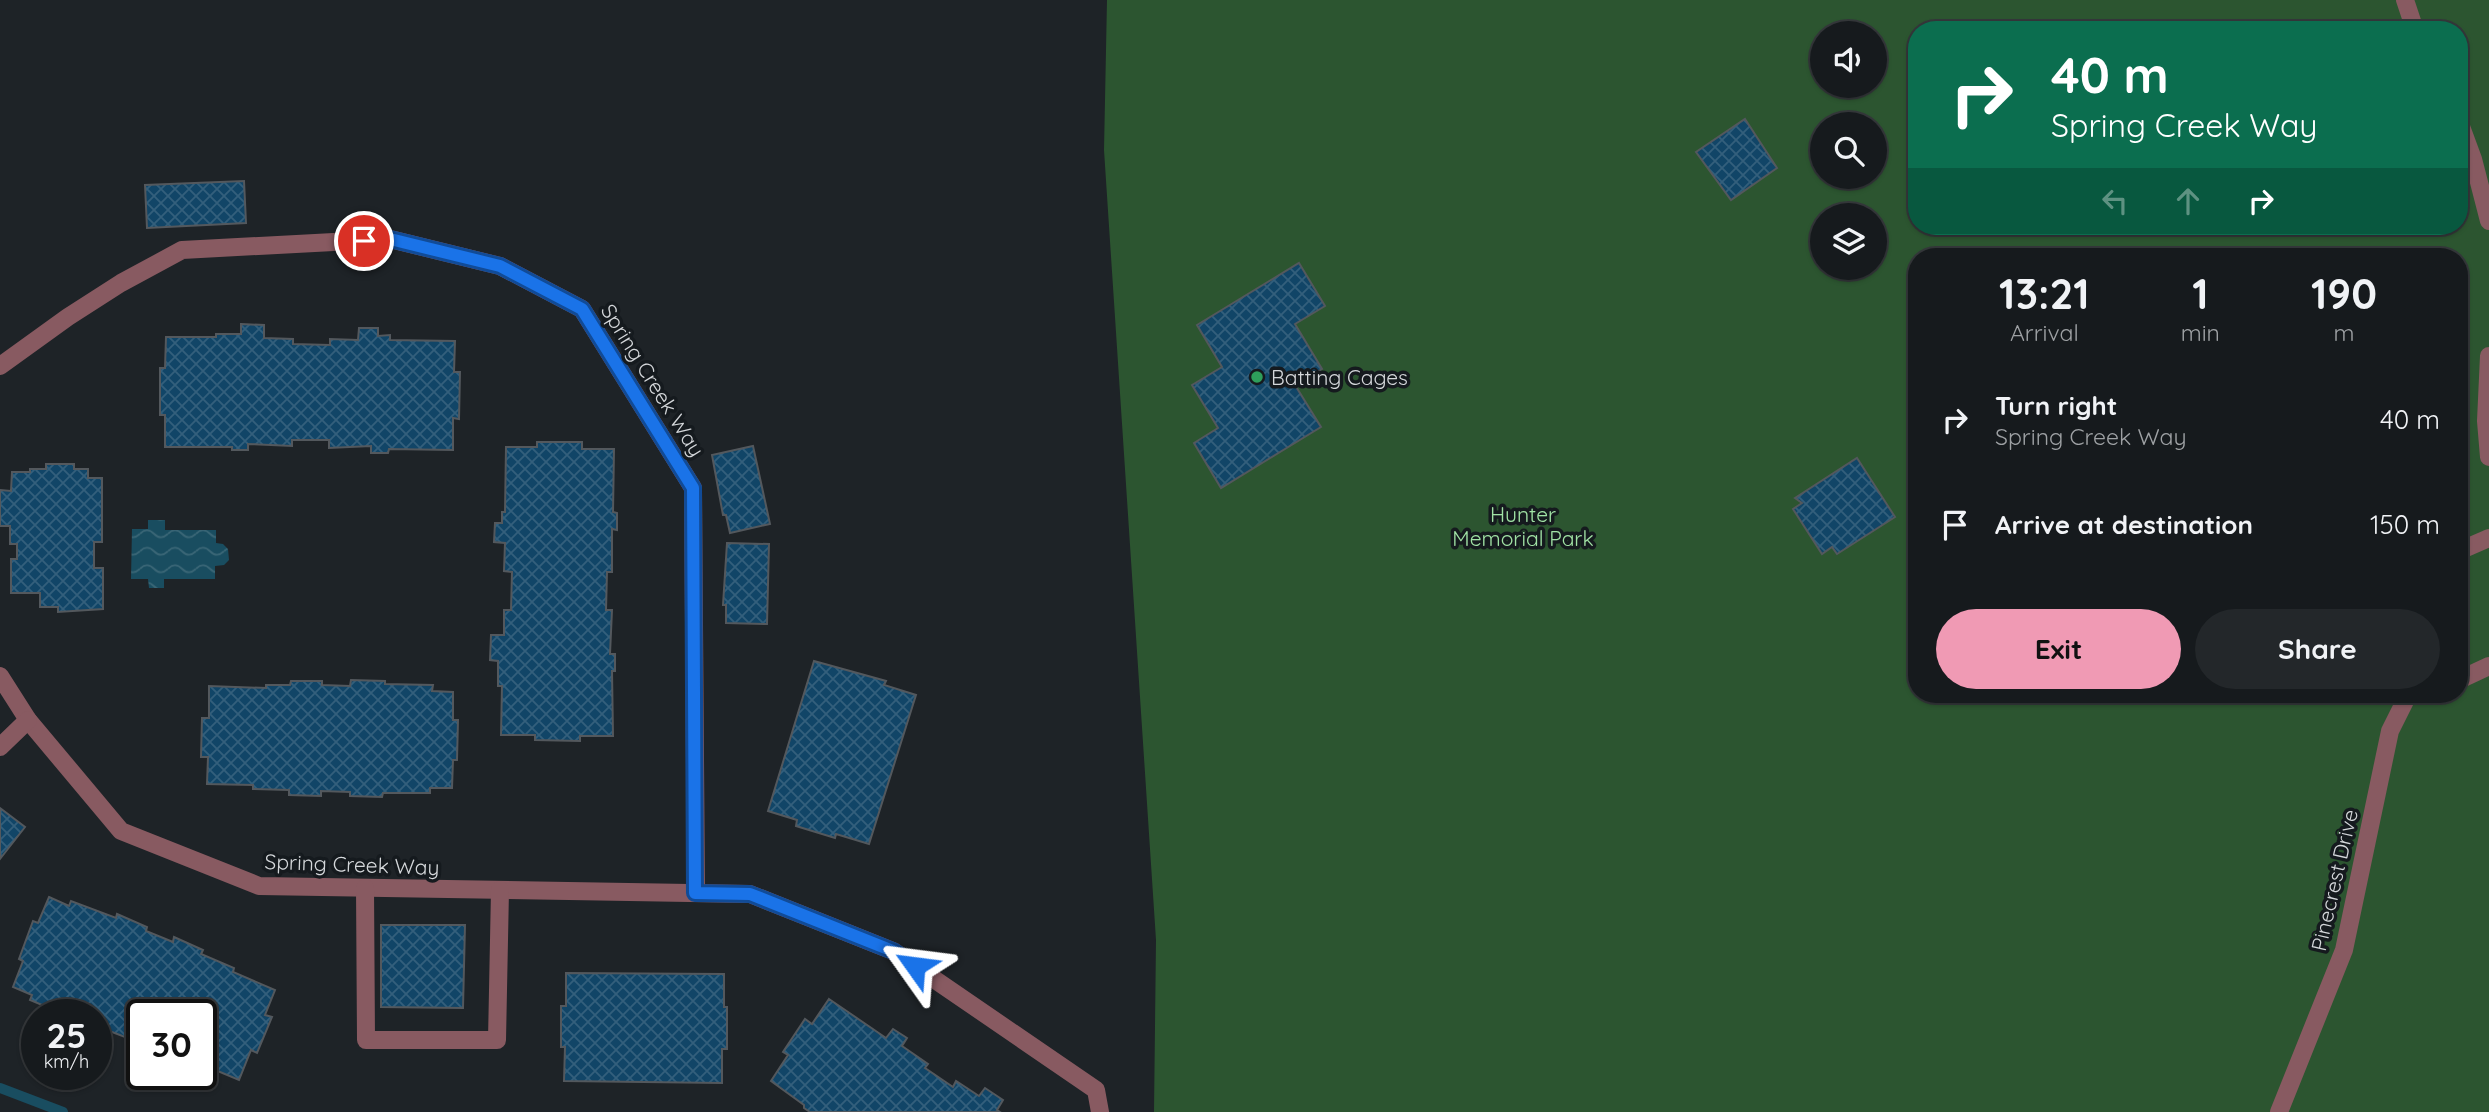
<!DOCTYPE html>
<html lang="en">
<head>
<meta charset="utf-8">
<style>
  :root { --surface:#161a1d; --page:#23272a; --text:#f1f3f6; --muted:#9ea1a4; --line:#35383b; --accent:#f09ab4 }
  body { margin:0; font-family:Quicksand,sans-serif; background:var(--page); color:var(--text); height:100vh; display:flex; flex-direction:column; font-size:26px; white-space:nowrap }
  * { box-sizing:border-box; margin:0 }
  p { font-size:23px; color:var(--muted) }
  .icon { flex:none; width:38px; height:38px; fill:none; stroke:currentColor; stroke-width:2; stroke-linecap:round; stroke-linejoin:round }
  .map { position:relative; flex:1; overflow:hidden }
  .panel { position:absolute; left:1908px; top:248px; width:560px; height:455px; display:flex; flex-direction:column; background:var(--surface); border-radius:28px; box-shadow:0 2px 5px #0004,0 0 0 2px var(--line) }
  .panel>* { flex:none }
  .top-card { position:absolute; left:1908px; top:21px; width:560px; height:214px; border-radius:28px; box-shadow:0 2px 5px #0004,0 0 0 2px var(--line); background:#0b6e4f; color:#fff; overflow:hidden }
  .fabs { position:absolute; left:1810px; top:21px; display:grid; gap:14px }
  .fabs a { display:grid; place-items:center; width:77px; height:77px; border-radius:50%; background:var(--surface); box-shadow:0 2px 5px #0004,0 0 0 2px var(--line); font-size:35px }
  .speed { position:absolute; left:21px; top:999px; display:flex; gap:14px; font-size:35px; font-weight:700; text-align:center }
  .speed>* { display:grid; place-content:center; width:91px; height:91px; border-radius:50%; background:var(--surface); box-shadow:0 2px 5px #0004,0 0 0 2px var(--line); line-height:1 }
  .speed small { font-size:18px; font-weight:400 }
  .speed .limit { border:4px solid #111; border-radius:10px; background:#fff; color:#111 }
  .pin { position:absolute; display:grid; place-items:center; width:60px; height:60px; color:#fff; margin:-30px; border:4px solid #fff; border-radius:50%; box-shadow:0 2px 7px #0007 }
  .me { position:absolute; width:77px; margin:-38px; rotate:301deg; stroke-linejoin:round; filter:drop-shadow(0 0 5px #0008) }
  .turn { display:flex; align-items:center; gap:24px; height:147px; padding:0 28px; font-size:32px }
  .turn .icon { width:91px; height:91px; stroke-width:2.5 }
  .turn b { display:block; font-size:49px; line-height:60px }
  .lanes { display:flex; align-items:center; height:66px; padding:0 28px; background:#0003; justify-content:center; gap:35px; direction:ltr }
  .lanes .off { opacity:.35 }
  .eta { display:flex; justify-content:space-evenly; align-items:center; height:119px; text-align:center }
  .eta b { font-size:42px; font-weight:700; line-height:49px }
  .action { display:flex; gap:14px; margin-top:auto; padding:14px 28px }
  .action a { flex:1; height:80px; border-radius:42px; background:var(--accent); color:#111; font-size:28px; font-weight:700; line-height:80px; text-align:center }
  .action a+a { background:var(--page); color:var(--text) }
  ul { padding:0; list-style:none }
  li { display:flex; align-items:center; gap:21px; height:105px; padding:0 28px }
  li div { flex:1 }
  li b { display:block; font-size:26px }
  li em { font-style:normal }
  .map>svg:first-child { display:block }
  .park { fill:#2c5530; fill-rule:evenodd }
  .water { fill:url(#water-waves) }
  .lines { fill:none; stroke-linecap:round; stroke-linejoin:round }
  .stream { stroke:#194d60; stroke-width:10 }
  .building { fill:url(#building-cross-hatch); stroke:#53585d; stroke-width:2 }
  .minor { stroke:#885a61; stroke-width:18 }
  .route-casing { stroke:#114b97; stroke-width:18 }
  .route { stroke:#1a73e8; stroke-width:12 }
  .leisure-dot { fill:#2e9e5b; stroke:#151a1e; stroke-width:2.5 }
  .labels { text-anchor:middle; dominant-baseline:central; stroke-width:7; stroke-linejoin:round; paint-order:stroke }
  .poi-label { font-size:21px; fill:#d4d7da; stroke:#151a1e; text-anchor:start }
  .street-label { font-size:21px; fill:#d4d7da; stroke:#151a1e }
  .park-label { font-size:21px; fill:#a1e3a5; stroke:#151a1e }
</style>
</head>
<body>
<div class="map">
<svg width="2489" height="1112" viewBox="0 0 2489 1112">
  <defs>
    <pattern id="water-waves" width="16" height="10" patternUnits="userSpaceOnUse" patternTransform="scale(1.75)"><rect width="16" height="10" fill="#194d60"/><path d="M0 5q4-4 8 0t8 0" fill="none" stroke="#3a6676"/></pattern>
    <pattern id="building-cross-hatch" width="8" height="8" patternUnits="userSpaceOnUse" patternTransform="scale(1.75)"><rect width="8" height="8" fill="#114567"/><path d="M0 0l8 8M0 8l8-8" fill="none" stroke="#335f7c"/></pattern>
  </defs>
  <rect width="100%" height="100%" fill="#1e2327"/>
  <path class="park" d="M1107 0H2489V1112H1154L1156 940 1104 150ZM1916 30H2459V226H1916ZM1822 33H1874V86H1822ZM1822 124H1874V177H1822ZM1822 215H1874V268H1822ZM1916 257H2459V695H1916Z"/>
  <path class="water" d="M148 520H165V530H216V543L223 544 228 549 229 560 224 565 215 566V579H164V588H149L148 579H131L132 529H148Z"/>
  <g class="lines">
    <path class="stream" d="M0 1088 63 1112"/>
  </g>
  <g class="building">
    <path d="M1745 119 1777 168 1731 200 1696 152Z"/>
    <path d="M244 181 246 223 147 228 145 185Z"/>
    <path d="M1299 263 1325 306 1295 324 1322 369 1295 385 1321 427 1221 488 1194 443 1218 428 1192 385 1222 367 1197 325Z"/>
    <path d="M241 324 264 325V338L293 339V344L330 345V339L358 340 359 328H378V336L390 335V340L455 341 454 372H460L459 419 453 418V450L389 449 388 453H371V446L329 448V440H292V446L248 444V450H232V447H165V415H160V368H165L166 337H216V334H241Z"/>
    <path d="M537 442H582V449H614L613 512 617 513V530L612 529V572H607L606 610H612L610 654H615V671H612L613 736H580V741L535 740V735H501L502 686H498V661L490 660 491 635H504V610H511L512 572 504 571 505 543 494 542 495 523H502V512H505L506 447H537Z"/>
    <path d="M753 446 770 524 730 533 726 515H723L712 455Z"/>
    <path d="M1857 458 1895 517 1837 554 1832 547 1822 554 1793 509 1802 503 1795 498Z"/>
    <path d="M46 464H74V469H88V478H102V542H94V568H103V609L58 612V607H40V593H11V559H17V544H10V526H0V490L11 491 12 472H30V469H46Z"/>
    <path d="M727 543 769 544 767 624 726 623V605H723Z"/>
    <path d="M814 661 886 681 884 685 916 695 869 844 836 834 835 838 796 826 797 820 768 811Z"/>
    <path d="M351 680 385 681V684L433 685 432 691 453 692V720H458L457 760H453L452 788H430V793H383L382 797 350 796V792L321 791V796L289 795V790L253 789V785L207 784 208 757H201L202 718H209V686L266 688V685H290L291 681H322V685L350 686Z"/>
    <path d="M0 808 25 827 0 859Z"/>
    <path d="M49 897 69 906 71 901 116 918 117 914 147 927 146 931 173 942 174 937 203 950 201 954 234 968 233 972 275 990 265 1015 272 1017 257 1053 251 1050 239 1080 201 1064V1015H142V1048L132 1044 133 1040 107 1030 104 1035 96 1031V1015H66L30 1000 32 995 13 987 23 961 19 959 33 921 38 923Z"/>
    <path d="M381 925H465L463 1008 381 1007Z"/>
    <path d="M566 973 724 974V1007H727V1049H722V1083L564 1081 565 1047H561V1006H566Z"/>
    <path d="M829 999 886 1038 893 1029 907 1038 902 1046 928 1064 925 1068 953 1087 956 1081 979 1096 985 1088 1003 1100 997 1110 1000 1112H810L804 1108V1105L771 1081 788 1055 783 1052 805 1019 812 1024Z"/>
  </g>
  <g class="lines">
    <g class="minor">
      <path d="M2405 0 2415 30"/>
      <path d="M2459 121 2473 159 2489 221"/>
      <path d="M2489 356 2486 421 2489 457"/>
      <path d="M0 366 68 317 121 283 182 250 390 239 500 266 582 309 693 488 696 893"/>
      <path d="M2459 551 2489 538"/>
      <path d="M0 676 28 720 121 831 259 886 750 894 893 951 1096 1090 1100 1112"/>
      <path d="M2459 680 2489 666"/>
      <path d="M0 747 28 720"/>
      <path d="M365 888 366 1040H497L500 890"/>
      <path d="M2279 1112 2344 950 2390 731 2408 695"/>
    </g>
  </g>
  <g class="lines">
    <defs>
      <path id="route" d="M364 241 390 239 500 266 582 309 693 488 695 893 750 894 893 951 915 966"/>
    </defs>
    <use href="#route" class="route-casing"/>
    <use href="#route" class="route"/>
  </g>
  <circle class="leisure-dot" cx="1257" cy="377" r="7"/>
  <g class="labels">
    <g class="poi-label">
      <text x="1271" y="377">Batting Cages</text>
    </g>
    <g class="street-label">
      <text transform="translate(653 380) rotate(58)">Spring Creek Way</text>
      <text transform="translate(352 864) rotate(2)">Spring Creek Way</text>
      <text transform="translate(2334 880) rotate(-77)">Pinecrest Drive</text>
    </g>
    <g class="park-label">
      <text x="1523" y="514">Hunter<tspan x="1523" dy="24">Memorial Park</tspan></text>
    </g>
  </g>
</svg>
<div class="fabs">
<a><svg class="icon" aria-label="sound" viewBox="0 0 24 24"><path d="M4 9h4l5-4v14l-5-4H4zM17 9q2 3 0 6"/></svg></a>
<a><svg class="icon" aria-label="search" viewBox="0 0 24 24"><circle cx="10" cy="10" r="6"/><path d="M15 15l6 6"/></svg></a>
<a><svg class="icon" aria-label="layers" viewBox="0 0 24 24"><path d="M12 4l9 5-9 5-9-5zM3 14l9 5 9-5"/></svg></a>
</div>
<div class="speed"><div>25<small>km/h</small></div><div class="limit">30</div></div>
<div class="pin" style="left:364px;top:241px;background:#d93025"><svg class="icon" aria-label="arrive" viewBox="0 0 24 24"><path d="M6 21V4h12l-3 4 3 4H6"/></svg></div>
<svg class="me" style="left:915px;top:966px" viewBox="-20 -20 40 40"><path d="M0-17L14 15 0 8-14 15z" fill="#1a73e8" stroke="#fff" stroke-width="4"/></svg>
<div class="top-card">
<div class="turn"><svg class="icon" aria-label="right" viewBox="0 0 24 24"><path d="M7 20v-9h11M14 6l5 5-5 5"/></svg><div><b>40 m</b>Spring Creek Way</div></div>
<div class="lanes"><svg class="icon off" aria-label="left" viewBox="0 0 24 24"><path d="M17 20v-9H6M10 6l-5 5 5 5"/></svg><svg class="icon off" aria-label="ahead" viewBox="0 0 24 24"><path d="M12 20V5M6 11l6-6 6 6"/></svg><svg class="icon" aria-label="right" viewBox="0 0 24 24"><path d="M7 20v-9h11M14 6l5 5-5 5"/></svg></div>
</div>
<section class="panel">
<div class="eta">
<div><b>13:21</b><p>Arrival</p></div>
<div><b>1</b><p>min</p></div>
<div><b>190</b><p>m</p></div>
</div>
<ul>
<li><svg class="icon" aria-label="right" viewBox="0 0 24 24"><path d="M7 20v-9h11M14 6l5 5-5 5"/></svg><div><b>Turn right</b><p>Spring Creek Way</p></div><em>40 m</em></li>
<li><svg class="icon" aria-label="arrive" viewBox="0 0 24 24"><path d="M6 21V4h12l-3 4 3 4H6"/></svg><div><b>Arrive at destination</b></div><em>150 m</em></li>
</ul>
<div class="action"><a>Exit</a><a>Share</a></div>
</section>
</div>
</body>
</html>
